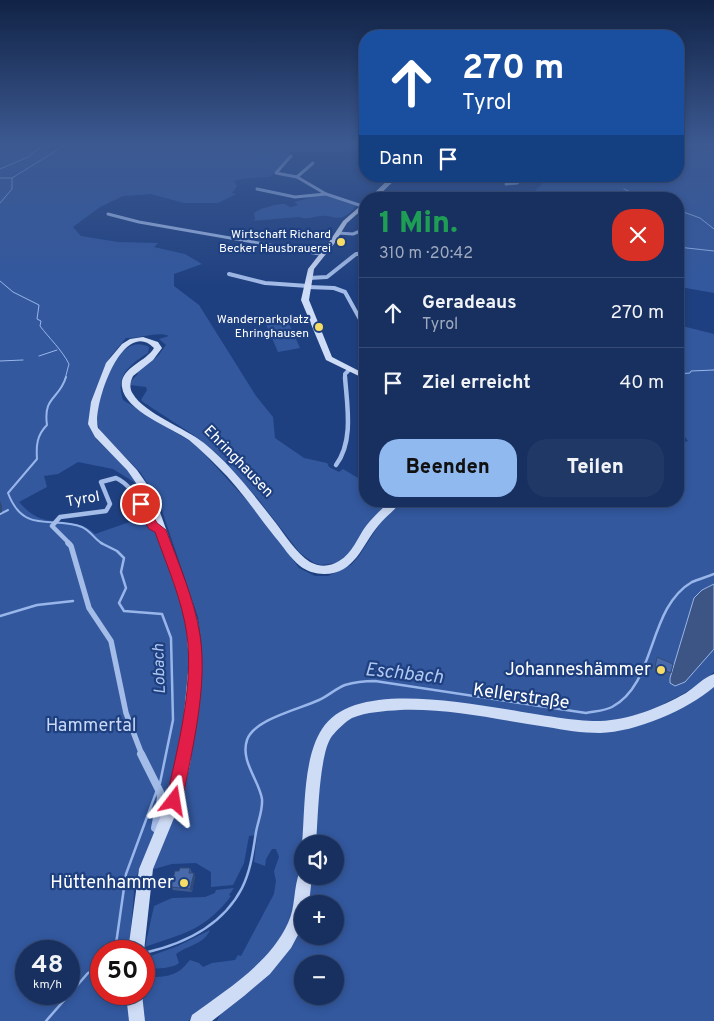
<!DOCTYPE html>
<html lang="de">
<head>
<meta charset="utf-8">
<style>
  :root { --surface:#173060; --page:#203866; --text:#f1f3f6; --muted:#9ea9bd; --line:#364b75; --accent:#90b9f0 }
  body { margin:0; font-family:Overpass,sans-serif; background:var(--page); color:var(--text); height:100vh; display:flex; flex-direction:column; font-size:19px; white-space:nowrap }
  * { box-sizing:border-box; margin:0 }
  p { font-size:16px; color:var(--muted) }
  .icon { flex:none; width:28px; height:28px; fill:none; stroke:currentColor; stroke-width:2; stroke-linecap:round; stroke-linejoin:round }
  .map { position:relative; flex:1; overflow:hidden }
  .panel { position:absolute; left:359px; top:192px; width:325px; height:315px; display:flex; flex-direction:column; background:var(--surface); border-radius:20px; box-shadow:0 2px 8px #0003,0 0 0 1px var(--line) }
  .panel>* { flex:none }
  .guide { position:absolute; left:359px; top:30px; width:325px; height:152px; border-radius:20px; box-shadow:0 2px 8px #0003,0 0 0 1px var(--line); background:#1a4fa0; color:#fff; overflow:hidden }
  .controls { position:absolute; left:294px; top:835px; display:grid; gap:10px }
  .controls a { display:grid; place-items:center; width:50px; height:50px; border-radius:50%; background:var(--surface); box-shadow:0 2px 8px #0003,0 0 0 1px var(--line); font-size:25px }
  .speed { position:absolute; left:15px; top:940px; display:flex; gap:10px; font-size:25px; font-weight:700; text-align:center }
  .speed>* { display:grid; place-content:center; width:65px; height:65px; border-radius:50%; background:var(--surface); box-shadow:0 2px 8px #0003,0 0 0 1px var(--line); line-height:1 }
  .speed small { font-size:12px; font-weight:400 }
  .speed .limit { border:8px solid #d22; background:#fff; color:#111 }
  .pin { position:absolute; display:grid; place-items:center; width:42px; height:42px; color:#fff; margin:-21px; border:2px solid #fff; border-radius:50%; box-shadow:0 1px 5px #0007 }
  .me { position:absolute; width:55px; margin:-28px; rotate:14deg; stroke-linejoin:round; filter:drop-shadow(0 0 4px #0008) }
  .turn { display:flex; align-items:center; gap:18px; height:105px; padding:0 20px; font-size:22px }
  .turn .icon { width:65px; height:65px; stroke-width:2.5 }
  .turn b { display:block; font-size:35px; line-height:42px }
  .then { display:flex; align-items:center; height:48px; padding:0 20px; background:#0003; gap:10px; font-size:19px }
  .round { display:grid; place-items:center; flex:none; width:52px; height:52px; border-radius:20px; background:var(--page) }
  .overview { display:flex; align-items:center; justify-content:space-between; height:85px; padding:0 20px }
  h1 { font-size:30px; font-weight:800; line-height:38px; color:#1e9e55 }
  .action { display:flex; gap:10px; margin-top:auto; padding:10px 20px }
  .action a { flex:1; height:58px; border-radius:20px; background:var(--accent); color:#111; font-size:20px; font-weight:800; line-height:58px; text-align:center }
  .action a+a { background:var(--page); color:var(--text) }
  ul { padding:0; list-style:none }
  li { display:flex; align-items:center; gap:15px; height:70px; padding:0 20px; border-top:1px solid var(--line) }
  li div { flex:1 }
  li b { display:block; font-size:19px }
  li em { font-style:normal }
  .map>svg:first-child { display:block }
  .green { fill:#33589e; fill-rule:evenodd }
  .water { fill:#3d5585; stroke:#98b6ea }
  .lines { fill:none; stroke-linecap:round; stroke-linejoin:round }
  .stream-far2 { stroke:#98b6ea; stroke-width:1 }
  .stream-far1 { stroke:#98b6ea; stroke-width:2 }
  .stream { stroke:#98b6ea; stroke-width:2.5 }
  .minor-far4 { stroke:#a4bce8; stroke-width:3 }
  .minor-far3 { stroke:#a4bce8; stroke-width:4 }
  .minor-far2 { stroke:#a4bce8; stroke-width:4.5 }
  .minor-far1 { stroke:#a4bce8; stroke-width:5.5 }
  .minor { stroke:#a4bce8; stroke-width:8 }
  .secondary { fill:#cfdcf6; fill-rule:evenodd }
  .wall { fill:#3e5a92 }
  .shaded-wall { fill:#324a77 }
  .building { fill:#4869aa; stroke:#324a77 }
  .route { fill:#e11d48; stroke:#92132f }
  .poi-dot { fill:#f6db64; stroke:#1f4080; stroke-width:2 }
  .labels { text-anchor:middle; dominant-baseline:central; stroke-width:4.5; stroke-linejoin:round; paint-order:stroke }
  .far-poi-label { font-size:12px; fill:#fff; stroke:#1f4080; text-anchor:end }
  .street-label { font-size:15px; fill:#fff; stroke:#1f4080 }
  .water-label { font-size:16px; font-style:italic; fill:#b0c7f0; stroke:#1f4080 }
  .near-poi-label { font-size:18px; fill:#fff; stroke:#1f4080; text-anchor:end }
  .near-street-label { font-size:18px; fill:#fff; stroke:#1f4080 }
  .near-park-label { font-size:18px; fill:#c8d8f6; stroke:#1f4080 }
  .near-water-label { font-size:19px; font-style:italic; fill:#b0c7f0; stroke:#1f4080 }
</style>
</head>
<body>
<div class="map">
<svg width="714" height="1021" viewBox="0 0 714 1021">
  <rect width="100%" height="100%" fill="#1f4080"/>
  <g class="green">
    <path d="M0 144H365V150L339 152H290V156L270 177C257 178 246 177 234 181L237 186 232 193 236 194 218 203H184L151 194 123 196 100 207 73 227 81 236 118 242 158 243 154 247 185 254 202 264 174 274V286L199 305 256 396 273 417 275 438 304 458 327 463 329 467 339 472 343 469 363 481 365 482V501H385L388 505 349 554 336 563 321 565 314 563 300 553 258 499 217 454 195 436 143 402 141 400 147 390 146 387 130 385V382L138 374 136 371 158 356 166 345 159 339 169 336C158 331 139 339 126 338L110 357 103 371 94 399 90 426 97 440 125 467 142 489 184 611 190 652 182 735 174 778 169 798 138 872 134 892 129 951H101V994H129L130 1021H0ZM78 462 113 469 134 482 150 515 95 534C81 520 60 524 42 519 33 516 25 509 19 502L47 487 44 476 58 474ZM26 951H69V994H26Z"/>
    <path d="M678 144H714V293L680 287 682 274 678 273V199H521L531 195 550 176H678Z"/>
    <path d="M308 196H329L356 206C353 210 348 215 343 217 336 219 334 217 327 216 317 214 308 221 299 217L250 221 255 220 254 213C258 209 278 203 285 204 287 205 289 207 292 207L298 205 294 202 309 198Z"/>
    <path d="M287 319 300 348 278 352 266 324Z"/>
    <path d="M678 325 714 334V584L702 590 694 598 670 682 701 662 714 649V672C694 692 638 719 610 721 601 722 591 721 582 722L407 699 371 701 340 712 325 728 302 844V865L292 920 272 951 235 986 188 1021H144L140 994H144V984C156 973 158 979 170 975 179 973 184 967 190 960L199 963 203 967 212 963 235 960 238 955 241 956 274 894 276 881 274 871 279 857 276 849H272L266 859 265 866 254 862 257 835 249 836 244 863 233 885 211 887V872L196 863 172 864 151 870 194 733 202 665 201 641 198 617 158 499 140 472 100 431C89 409 115 328 149 347L148 353C129 365 115 376 123 400L196 445 264 519 299 568 315 576H328L351 565 359 556 382 520 402 501H678V444L688 441 678 428Z"/>
    <path d="M714 685V1021H217L221 1013 298 930 302 918V936H335V904H306L310 876H335V844H313L323 756 335 726 368 710 440 709 602 730ZM302 964H335V996H302Z"/>
    <path d="M234 888 229 895 231 896C204 931 184 933 145 947L154 906 172 898 205 897 215 893 216 890Z"/>
    <path d="M210 930C203 945 188 945 176 954L179 963C172 969 153 969 144 968L145 958 178 946Z"/>
  </g>
  <path class="water" d="M714 584V649L685 682 675 686 670 683V678L694 598 702 590Z"/>
  <g class="lines">
    <g class="stream-far2">
      <path d="M683 144 695 146 703 144"/>
      <path d="M704 144 714 145"/>
      <path d="M0 169 28 157 45 144"/>
      <path d="M0 178H12"/>
      <path d="M624 189 646 199"/>
      <path d="M0 203 12 189V178L67 144"/>
      <path d="M678 210 700 218 714 229"/>
      <path d="M678 247 714 251"/>
      <path d="M0 281 13 292 39 305 37 319 41 321 40 326C49 338 62 350 69 364L65 379"/>
      <path d="M39 356 57 350"/>
      <path d="M0 361 23 360"/>
      <path d="M678 374 690 373 691 371 714 370"/>
    </g>
    <g class="stream-far1">
      <path d="M66 377C59 400 43 396 47 425 37 435 36 445 37 459L8 493C24 536 55 515 82 527 91 531 95 540 103 544"/>
      <path d="M0 514 8 510"/>
    </g>
    <g class="stream">
      <path d="M101 543 117 551 124 558 121 572 126 588 119 603 124 611 162 614 171 638 173 720 160 783"/>
      <path d="M0 616 37 605 73 601"/>
      <path d="M115 951 126 874 157 790"/>
      <path d="M144 953C184 944 223 925 242 888 251 870 253 851 256 832 258 821 263 810 262 799 259 780 240 761 247 740 254 719 300 709 319 700 328 696 335 689 345 685 355 682 365 681 375 681L586 713C595 711 604 711 612 707 657 683 647 608 692 582 699 579 707 577 714 574"/>
      <path d="M46 1021 88 973 101 966"/>
    </g>
    <g class="minor-far4">
      <path d="M291 156 276 173 297 177"/>
      <path d="M313 163 297 177 326 194"/>
      <path d="M506 184 517 183 525 176"/>
      <path d="M257 189 295 197 326 194 362 206"/>
      <path d="M373 197 382 199"/>
      <path d="M108 214 139 222 287 248"/>
      <path d="M338 233 353 234 365 229"/>
    </g>
    <g class="minor-far3">
      <path d="M280 247 323 254"/>
      <path d="M229 274 265 283 308 286"/>
      <path d="M309 278 327 277 356 254H365"/>
      <path d="M308 287 334 288 345 292 361 321 365 324"/>
      <path d="M678 301H680"/>
      <path d="M345 379V374L349 370"/>
    </g>
    <g class="minor-far2">
      <path d="M336 465C354 441 347 405 345 377"/>
      <path d="M70 544 52 526 60 517 106 511 110 504 101 482 116 478C138 488 141 515 159 529"/>
    </g>
    <path class="minor-far1" d="M68 543 71 546 89 608 111 641 126 713 142 755"/>
    <path class="minor" d="M141 754 160 792 161 798 155 828 160 832"/>
    <g class="secondary">
      <path d="M392 176H399L375 199H368Z"/>
      <path d="M365 202V207L347 223 334 244 314 269 309 300 332 357 365 374V379L326 360 301 300 308 269 329 242 343 221Z"/>
      <path d="M143 337 158 342 162 348 153 360 133 376C130 382 129 388 133 394 144 413 185 428 204 443 232 466 253 494 275 522 285 535 296 553 310 562 319 567 330 567 339 561 353 553 357 538 366 526 373 517 382 509 390 501H402C395 510 385 517 378 526 362 545 355 574 324 574 316 574 306 571 300 566 290 558 283 546 275 537 256 513 239 487 217 466 208 457 199 448 189 440 172 428 125 411 122 387 119 368 146 362 154 348 123 316 92 406 98 428L137 470 153 493 192 601 198 623 201 662 195 724 190 764 181 801 153 869 144 951H128L139 869 167 801 176 764 183 724 189 662 186 623 180 601 143 493 127 470 95 437 88 424 91 402 106 363 122 344 130 339Z"/>
      <path d="M714 674V687C687 710 636 732 600 733 582 733 564 730 547 727 499 720 449 708 400 710 384 711 367 712 352 718 346 721 337 730 332 736 319 753 318 820 316 844H302V846V844C305 810 303 758 322 729 363 664 535 723 600 721 629 720 661 707 686 693 695 687 704 677 714 674Z"/>
      <path d="M302 870V876H312L309 904H302V926L299 933 291 948 270 974 244 996 212 1021H190L192 1015C226 990 270 963 288 923 296 907 293 887 300 871Z"/>
      <path d="M126 994H142L145 1021H129Z"/>
    </g>
  </g>
  <g class="wall">
    <path d="M657 657 671 673 668 677 652 671 655 662Z"/>
    <path d="M190 868 192 873 195 876 192 892 173 890 171 887 179 871Z"/>
  </g>
  <g class="shaded-wall">
    <path d="M0 501 2 505V512L0 513Z"/>
    <path d="M194 873 195 876 192 892 190 889Z"/>
  </g>
  <g class="building">
    <path d="M657 657 673 664 671 673 655 667Z"/>
    <path d="M180 868H190L189 873H194L190 889 171 887 175 871H179Z"/>
  </g>
  <linearGradient id="sky" x2="0" y2="1"><stop stop-color="#112346"/><stop offset="0.5" stop-color="#3c5991"/><stop offset="1" stop-color="#3c5991" stop-opacity="0"/></linearGradient>
  <rect width="714" height="287" fill="url(#sky)"/>
  <path class="route" d="M141 500 145 502 157 523 166 530C179 564 194 599 200 635 208 687 192 750 182 801L180 807 174 809 168 807 166 801C177 750 194 687 187 635 182 599 167 566 155 532L149 529 135 504Z"/>
  <g class="poi-dot">
    <circle cx="341" cy="242" r="5"/>
    <circle cx="319" cy="327" r="5"/>
    <circle cx="661" cy="670" r="5"/>
    <circle cx="184" cy="883" r="5"/>
  </g>
  <g class="labels">
    <g class="far-poi-label">
      <text x="331" y="235">Wirtschaft Richard<tspan x="331" dy="14">Becker Hausbrauerei</tspan></text>
      <text x="309" y="320">Wanderparkplatz<tspan x="309" dy="14">Ehringhausen</tspan></text>
    </g>
    <g class="street-label">
      <text transform="translate(238 462) rotate(46)">Ehringhausen</text>
      <text transform="translate(83 500) rotate(-10)">Tyrol</text>
    </g>
    <g class="water-label">
      <text transform="translate(160 669) rotate(-92)">Lobach</text>
    </g>
    <g class="near-poi-label">
      <text x="651" y="670">Johanneshämmer</text>
      <text x="174" y="883">Hüttenhammer</text>
    </g>
    <g class="near-street-label">
      <text transform="translate(521 697) rotate(8)">Kellerstraße</text>
    </g>
    <g class="near-park-label">
      <text x="91" y="726">Hammertal</text>
    </g>
    <g class="near-water-label">
      <text transform="translate(404 674) rotate(6)">Eschbach</text>
    </g>
  </g>
</svg>
<div class="controls">
<a><svg class="icon" aria-label="sound" viewBox="0 0 24 24"><path d="M4 9h4l5-4v14l-5-4H4zM17 9q2 3 0 6"/></svg></a>
<a>+</a>
<a>−</a>
</div>
<div class="speed"><div>48<small>km/h</small></div><div class="limit">50</div></div>
<div class="pin" style="left:141px;top:504px;background:#d93025"><svg class="icon" aria-label="arrive" viewBox="0 0 24 24"><path d="M6 21V4h12l-3 4 3 4H6"/></svg></div>
<svg class="me" style="left:174px;top:801px" viewBox="-20 -20 40 40"><path d="M0-17L14 15 0 8-14 15z" fill="#e11d48" stroke="#fff" stroke-width="4"/></svg>
<div class="guide">
<div class="turn"><svg class="icon" aria-label="ahead" viewBox="0 0 24 24"><path d="M12 20V5M6 11l6-6 6 6"/></svg><div><b>270 m</b>Tyrol</div></div>
<div class="then">Dann<svg class="icon" aria-label="arrive" viewBox="0 0 24 24"><path d="M6 21V4h12l-3 4 3 4H6"/></svg></div>
</div>
<section class="panel">
<div class="overview"><div><h1>1 Min.</h1><p>310 m · 20:42</p></div><a class="round" style="background:#d93025;color:#fff"><svg class="icon" aria-label="close" viewBox="0 0 24 24"><path d="M6 6l12 12M18 6L6 18"/></svg></a></div>
<ul>
<li><svg class="icon" aria-label="ahead" viewBox="0 0 24 24"><path d="M12 20V5M6 11l6-6 6 6"/></svg><div><b>Geradeaus</b><p>Tyrol</p></div><em>270 m</em></li>
<li><svg class="icon" aria-label="arrive" viewBox="0 0 24 24"><path d="M6 21V4h12l-3 4 3 4H6"/></svg><div><b>Ziel erreicht</b></div><em>40 m</em></li>
</ul>
<div class="action"><a>Beenden</a><a>Teilen</a></div>
</section>
</div>
</body>
</html>
